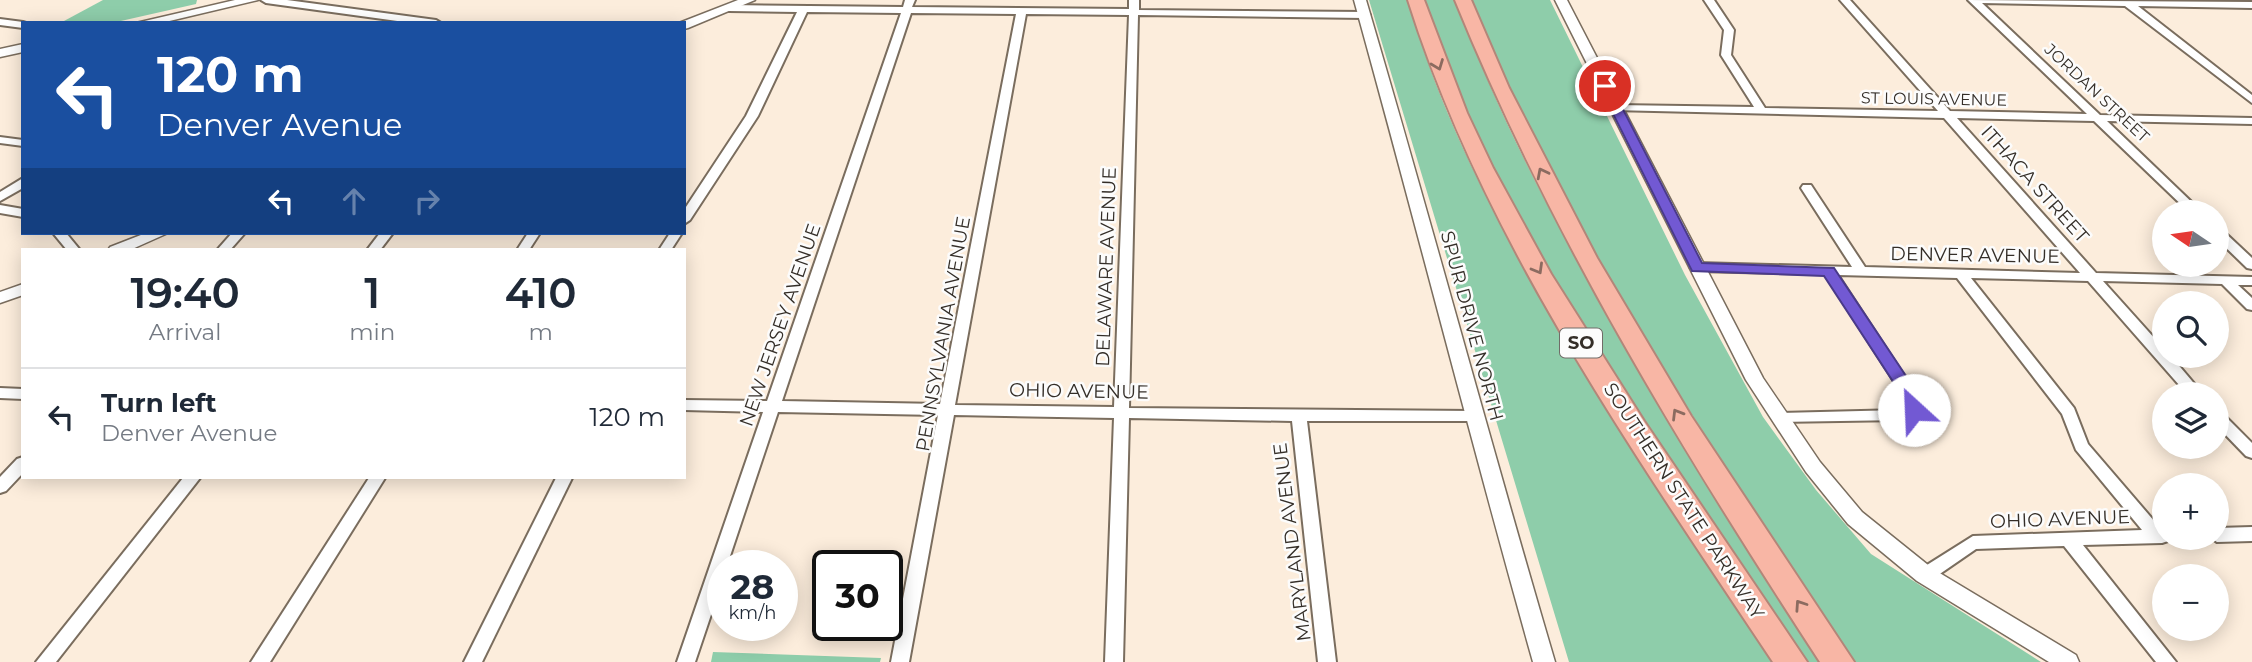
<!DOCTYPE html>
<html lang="en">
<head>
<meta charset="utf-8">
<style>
  :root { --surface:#fff; --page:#f2f2f3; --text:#1f2937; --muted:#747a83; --line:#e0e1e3 }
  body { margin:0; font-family:Montserrat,sans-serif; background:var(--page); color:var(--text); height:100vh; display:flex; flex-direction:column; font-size:26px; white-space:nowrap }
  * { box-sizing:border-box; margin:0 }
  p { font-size:23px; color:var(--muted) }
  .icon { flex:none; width:38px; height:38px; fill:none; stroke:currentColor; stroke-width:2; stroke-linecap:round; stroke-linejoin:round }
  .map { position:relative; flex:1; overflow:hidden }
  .side { position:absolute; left:21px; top:248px; width:665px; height:231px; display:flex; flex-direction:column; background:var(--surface); border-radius:0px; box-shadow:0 4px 18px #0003 }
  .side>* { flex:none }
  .hud { position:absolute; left:21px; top:21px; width:665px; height:214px; border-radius:0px; box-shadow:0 4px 18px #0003; background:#1a4fa0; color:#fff; overflow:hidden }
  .needle { width:46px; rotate:283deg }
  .tools { position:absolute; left:2152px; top:200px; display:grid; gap:14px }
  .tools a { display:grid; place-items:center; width:77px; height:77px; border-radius:50%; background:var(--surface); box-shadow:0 4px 18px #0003; font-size:35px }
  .speed { position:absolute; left:707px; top:550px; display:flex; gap:14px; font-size:35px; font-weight:700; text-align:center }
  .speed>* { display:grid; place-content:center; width:91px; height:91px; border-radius:50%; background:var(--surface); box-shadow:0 4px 18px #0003; line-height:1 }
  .speed small { font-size:18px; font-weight:400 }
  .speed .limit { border:4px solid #111; border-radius:10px; background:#fff; color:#111 }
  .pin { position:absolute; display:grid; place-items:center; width:60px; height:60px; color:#fff; margin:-30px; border:4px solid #fff; border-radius:50%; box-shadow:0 2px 7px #0007 }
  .me { position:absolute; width:77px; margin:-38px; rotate:335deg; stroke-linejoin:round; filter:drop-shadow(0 0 5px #0008) }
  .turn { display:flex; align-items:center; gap:24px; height:147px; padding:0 21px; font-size:32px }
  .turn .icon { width:91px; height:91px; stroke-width:2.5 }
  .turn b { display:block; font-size:49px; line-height:60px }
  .lanes { display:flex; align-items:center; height:66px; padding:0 21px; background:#0003; justify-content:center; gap:35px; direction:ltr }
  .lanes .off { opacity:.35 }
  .eta { display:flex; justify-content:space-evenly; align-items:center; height:119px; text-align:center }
  .eta b { font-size:42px; font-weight:600; line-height:49px }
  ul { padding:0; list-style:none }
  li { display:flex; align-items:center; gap:21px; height:98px; padding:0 21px; border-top:2px solid var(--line) }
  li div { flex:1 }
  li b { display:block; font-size:26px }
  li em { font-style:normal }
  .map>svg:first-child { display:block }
  .green { fill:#8ecdaa }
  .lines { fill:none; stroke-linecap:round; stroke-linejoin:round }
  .minor-casing { stroke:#7a6d5e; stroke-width:4 }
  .tertiary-casing { stroke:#7a6d5e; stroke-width:3 }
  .motorway-casing { stroke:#b38679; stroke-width:4 }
  .minor { fill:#fff; fill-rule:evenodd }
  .tertiary { fill:#fff; fill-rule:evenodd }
  .motorway { fill:#f8b6a5; fill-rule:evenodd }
  .oneway { stroke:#8c6b60 }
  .route { fill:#7259d3; stroke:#4a3a89; stroke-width:2 }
  .labels { text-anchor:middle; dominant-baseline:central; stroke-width:5; stroke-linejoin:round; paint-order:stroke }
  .far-street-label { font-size:16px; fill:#342e28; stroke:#fcfcfc }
  .shield { fill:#fcfcfc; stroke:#706c68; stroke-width:2 }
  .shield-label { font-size:18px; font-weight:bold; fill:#342e28 }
  .street-label { font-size:19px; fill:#342e28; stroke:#fcfcfc }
</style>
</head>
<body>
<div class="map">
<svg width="2252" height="662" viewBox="0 0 2252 662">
  <rect width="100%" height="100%" fill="#fceddc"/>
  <g class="green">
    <path d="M103 0H197L196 4 112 23 64 21Z"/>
    <path d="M1369 0H1408C1452 157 1540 299 1628 435 1677 510 1727 586 1776 662H1569Z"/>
    <path d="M1423 0H1456C1541 235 1693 450 1824 662H1805L1681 483 1568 305 1494 173 1459 100Z"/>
    <path d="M1469 0H1550L1685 275 1763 417 1816 490 1871 554 2041 662H1852C1711 448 1571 236 1469 0Z"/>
    <path d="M713 652 881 658 880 662H711Z"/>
  </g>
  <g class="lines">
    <defs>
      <g id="minor">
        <path d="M261 0H287L436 20 441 23H412L266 3Z"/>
        <path d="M905 0H915L912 7 1129 9V0H1139V10L1365 12 1370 15 1365 18 1138 15 1129 408 1473 411 1478 412 1481 416 1478 420 1473 421H1307L1336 662H1318L1292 421 1129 418 1123 662H1105L1114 418 954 415 909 662H891L938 415 778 412 727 565H723V579L695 662H677L763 412 684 410V400L767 401 901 13 807 12 758 116 690 220 684 224V210L746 116 797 12 729 11 724 8 729 5 903 7ZM911 13 1016 14 940 404 782 401ZM1026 14 1129 15 1114 407 955 405Z"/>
        <path d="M1704 0H1714L1734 30 1731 55 1765 108 1938 111 1840 0H1850L1950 111 2087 114 1968 0 2252 2V8L2138 6 2252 95V103L2125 6 1982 3 2100 115 2252 118V124L2107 121 2202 212H2189L2094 121 1957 118 2096 273 2252 277V285H2238L2252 298V310L2247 309 2222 284 2103 281 2165 350V355H2170L2203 394H2187L2088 281 1971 278 2074 408 2088 444 2161 529 2165 530V537H2170L2168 541 2162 543 2083 545 2176 662H2156L2064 546 1976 549 1931 580 1925 582 1919 580 1916 575 1919 570 1973 536 2142 530 2076 450 2062 414 1957 278 1838 275 1920 400C1922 414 1916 417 1903 420L1775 422 1772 418 1775 414 1780 413 1901 410 1906 407V400L1825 274 1697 271 1690 267 1697 263 1852 267 1801 188 1803 185H1811L1865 267 2080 273 1944 118 1612 110V106L1616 105 1754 107 1721 55 1724 30Z"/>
        <path d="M0 19 23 22 26 23H23V28L0 25Z"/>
        <path d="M0 137 23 140V146L0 143Z"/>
        <path d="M23 178V188L0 201V192Z"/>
        <path d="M0 205 23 209V217L0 213Z"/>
        <path d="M2217 228 2221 229 2252 258V269L2247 268 2217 239Z"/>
        <path d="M53 233H66L80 250H67Z"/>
        <path d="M232 233H245L230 250H217Z"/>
        <path d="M380 233H393L380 250H367Z"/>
        <path d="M528 233H540L529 250H517Z"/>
        <path d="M670 233H682L671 250H659Z"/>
        <path d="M0 388 23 389V399L0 398Z"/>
        <path d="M2217 412 2222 413 2252 443V458L2246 456 2217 426Z"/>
        <path d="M23 457V473L6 491 0 493V477L17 459Z"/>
        <path d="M183 478H200L56 662H36Z"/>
        <path d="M369 478H385L270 662H251Z"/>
        <path d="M556 478H572L482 662H464Z"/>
        <path d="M2252 527V541L2217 542 2210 537H2217V528Z"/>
      </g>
      <g id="tertiary">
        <path d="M235 0H258L161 23H136Z"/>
        <path d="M738 0H755L688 28 684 29V23H679Z"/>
        <path d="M1354 0H1366C1431 220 1490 442 1555 662H1533C1471 442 1415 220 1354 0Z"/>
        <path d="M1555 0H1567L1763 378 1820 462 1862 512 1933 569 2076 655 2079 662H2049L1917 581 1848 524 1806 472 1746 380Z"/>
        <path d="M23 44V52L0 57V49Z"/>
        <path d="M146 233H168L130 250H108L110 247Z"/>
        <path d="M23 284V295L0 303V292Z"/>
      </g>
      <g id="motorway">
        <path d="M1408 0H1424L1467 113 1493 168 1551 274 1644 421 1807 662H1773C1634 453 1484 241 1408 0Z"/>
        <path d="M1455 0H1471L1509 88 1597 258 1691 416 1854 662H1820C1680 447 1552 238 1455 0Z"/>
      </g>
    </defs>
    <use href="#minor" class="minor-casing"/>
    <use href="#tertiary" class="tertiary-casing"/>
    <use href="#motorway" class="motorway-casing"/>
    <use href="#minor" class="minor"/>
    <use href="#tertiary" class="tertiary"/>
    <use href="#motorway" class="motorway"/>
  </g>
  <defs><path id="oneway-chevron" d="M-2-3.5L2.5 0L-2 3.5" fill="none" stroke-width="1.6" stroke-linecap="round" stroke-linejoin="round" transform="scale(1.75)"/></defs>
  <g class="oneway">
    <use href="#oneway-chevron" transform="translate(1438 65) rotate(69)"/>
    <use href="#oneway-chevron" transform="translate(1542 173) rotate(-117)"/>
    <use href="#oneway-chevron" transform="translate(1538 269) rotate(60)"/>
    <use href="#oneway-chevron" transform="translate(1677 414) rotate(-121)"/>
    <use href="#oneway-chevron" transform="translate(1800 605) rotate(-124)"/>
  </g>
  <path class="route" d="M1605 83 1611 86 1702 263 1834 268 1922 400 1920 414H1908L1905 400 1824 276 1692 271 1599 86Z"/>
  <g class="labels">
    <g class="far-street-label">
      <text transform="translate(2097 93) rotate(43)">JORDAN STREET</text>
      <text transform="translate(1934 99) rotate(1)">ST LOUIS AVENUE</text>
    </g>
    <rect class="shield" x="1560" y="328.5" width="42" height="29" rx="5"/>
    <g class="shield-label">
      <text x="1581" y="343">SO</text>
    </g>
    <g class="street-label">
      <text transform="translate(2035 184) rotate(48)">ITHACA STREET</text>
      <text transform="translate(1975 255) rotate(1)">DENVER AVENUE</text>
      <text transform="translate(1106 267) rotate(-88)">DELAWARE AVENUE</text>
      <text transform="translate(780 325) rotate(-71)">NEW JERSEY AVENUE</text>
      <text transform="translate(1472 326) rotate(75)">SPUR DRIVE NORTH</text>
      <text transform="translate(943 334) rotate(-80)">PENNSYLVANIA AVENUE</text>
      <text transform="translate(1079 391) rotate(1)">OHIO AVENUE</text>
      <text transform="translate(1684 501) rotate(57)">SOUTHERN STATE PARKWAY</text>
      <text transform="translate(2060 519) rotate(-2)">OHIO AVENUE</text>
      <text transform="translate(1292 542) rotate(-97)">MARYLAND AVENUE</text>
    </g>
  </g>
</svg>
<div class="tools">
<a><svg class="needle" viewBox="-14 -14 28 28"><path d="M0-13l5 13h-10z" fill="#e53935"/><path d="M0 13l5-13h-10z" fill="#747a83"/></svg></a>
<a><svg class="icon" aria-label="search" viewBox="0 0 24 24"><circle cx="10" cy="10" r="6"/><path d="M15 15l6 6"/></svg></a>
<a><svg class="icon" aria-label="layers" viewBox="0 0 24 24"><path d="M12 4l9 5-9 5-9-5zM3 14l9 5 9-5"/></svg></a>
<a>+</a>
<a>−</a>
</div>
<div class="speed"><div>28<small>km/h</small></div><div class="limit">30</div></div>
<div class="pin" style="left:1605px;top:86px;background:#d93025"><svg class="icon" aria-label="arrive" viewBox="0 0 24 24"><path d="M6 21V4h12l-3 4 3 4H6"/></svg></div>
<svg class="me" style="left:1914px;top:410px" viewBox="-20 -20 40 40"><circle r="19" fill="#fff"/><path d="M0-13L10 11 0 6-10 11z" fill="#7259d3"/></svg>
<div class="hud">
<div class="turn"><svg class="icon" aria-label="left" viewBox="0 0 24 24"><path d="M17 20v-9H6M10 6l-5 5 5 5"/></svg><div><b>120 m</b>Denver Avenue</div></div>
<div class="lanes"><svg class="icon" aria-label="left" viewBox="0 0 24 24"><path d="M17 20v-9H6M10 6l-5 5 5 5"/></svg><svg class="icon off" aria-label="ahead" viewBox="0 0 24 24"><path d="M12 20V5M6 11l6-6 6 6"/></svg><svg class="icon off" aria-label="right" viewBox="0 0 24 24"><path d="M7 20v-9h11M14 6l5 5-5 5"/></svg></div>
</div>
<section class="side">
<div class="eta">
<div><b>19:40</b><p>Arrival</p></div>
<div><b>1</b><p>min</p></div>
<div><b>410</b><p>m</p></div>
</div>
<ul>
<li><svg class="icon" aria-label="left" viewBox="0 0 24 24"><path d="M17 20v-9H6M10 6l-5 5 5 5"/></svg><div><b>Turn left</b><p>Denver Avenue</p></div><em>120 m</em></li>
</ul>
</section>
</div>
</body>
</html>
